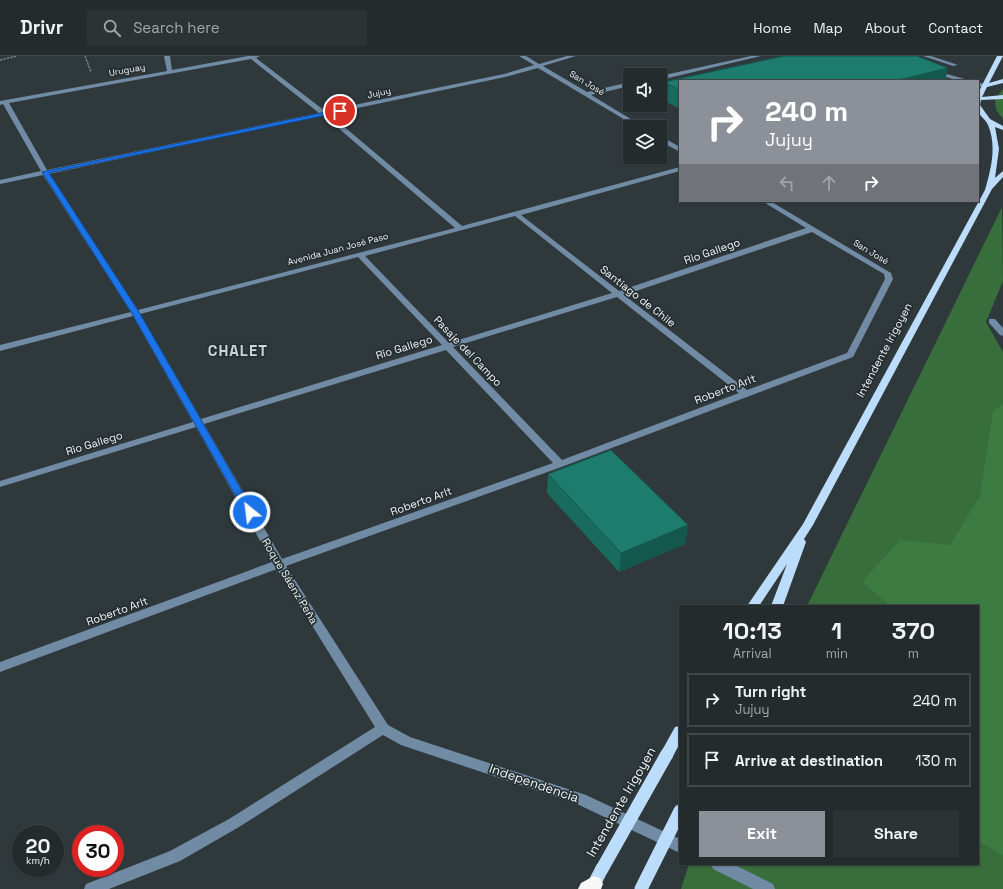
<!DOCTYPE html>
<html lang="en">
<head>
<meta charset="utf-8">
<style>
  :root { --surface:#232b2d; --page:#2b3335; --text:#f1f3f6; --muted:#a3a7aa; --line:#404749; --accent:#8c9099 }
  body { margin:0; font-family:"Space Grotesk",sans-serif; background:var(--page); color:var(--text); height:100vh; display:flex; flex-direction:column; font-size:15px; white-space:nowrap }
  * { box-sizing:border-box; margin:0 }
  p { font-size:13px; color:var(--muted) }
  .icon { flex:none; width:22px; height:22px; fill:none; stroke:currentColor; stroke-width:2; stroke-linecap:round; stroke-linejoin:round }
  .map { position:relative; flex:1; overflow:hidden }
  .drawer { position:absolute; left:679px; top:549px; width:300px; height:260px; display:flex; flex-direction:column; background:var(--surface); border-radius:0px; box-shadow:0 1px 3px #0004,0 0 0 1px var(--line) }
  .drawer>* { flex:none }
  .banner { position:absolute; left:679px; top:24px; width:300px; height:122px; border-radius:0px; box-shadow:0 1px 3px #0004,0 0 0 1px var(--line); background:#8c9099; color:#fff; overflow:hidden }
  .tools { position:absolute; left:623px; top:12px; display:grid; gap:8px }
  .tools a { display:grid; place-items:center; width:44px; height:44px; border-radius:0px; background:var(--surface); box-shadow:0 1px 3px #0004,0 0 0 1px var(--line); font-size:20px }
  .speed { position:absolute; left:12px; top:769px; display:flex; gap:8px; font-size:20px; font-weight:700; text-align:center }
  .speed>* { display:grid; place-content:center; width:52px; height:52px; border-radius:50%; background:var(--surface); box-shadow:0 1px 3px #0004,0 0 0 1px var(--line); line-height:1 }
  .speed small { font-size:10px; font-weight:400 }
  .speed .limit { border:6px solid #d22; background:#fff; color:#111 }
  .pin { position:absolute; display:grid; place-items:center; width:34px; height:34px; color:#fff; margin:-17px; border:2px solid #fff; border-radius:50%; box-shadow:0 1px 4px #0007 }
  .me { position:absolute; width:44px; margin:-22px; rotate:331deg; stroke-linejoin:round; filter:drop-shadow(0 0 3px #0008) }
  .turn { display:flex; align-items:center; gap:14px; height:84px; padding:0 20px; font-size:18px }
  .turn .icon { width:52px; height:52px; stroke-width:2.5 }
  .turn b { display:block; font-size:28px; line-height:34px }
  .lanes { display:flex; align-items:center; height:38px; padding:0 20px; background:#0003; justify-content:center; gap:20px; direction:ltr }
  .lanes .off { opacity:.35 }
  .eta { display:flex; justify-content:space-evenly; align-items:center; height:68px; text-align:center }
  .eta b { font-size:24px; font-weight:800; line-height:28px }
  .action { display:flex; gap:8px; margin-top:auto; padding:8px 20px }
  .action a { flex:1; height:46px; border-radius:0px; background:var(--accent); color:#fff; font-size:16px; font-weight:800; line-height:46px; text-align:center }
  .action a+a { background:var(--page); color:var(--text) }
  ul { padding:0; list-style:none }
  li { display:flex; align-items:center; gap:12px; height:54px; margin:0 8px 6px; padding:0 12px; border:2px solid var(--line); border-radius:0px }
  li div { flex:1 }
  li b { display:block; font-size:15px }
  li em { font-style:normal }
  header { display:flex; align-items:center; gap:24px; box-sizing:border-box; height:56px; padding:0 20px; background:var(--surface); border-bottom:1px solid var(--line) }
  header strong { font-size:19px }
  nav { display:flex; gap:22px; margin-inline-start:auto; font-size:14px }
  .search { width:280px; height:36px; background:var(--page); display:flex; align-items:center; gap:10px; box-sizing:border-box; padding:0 14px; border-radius:0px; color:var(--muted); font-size:15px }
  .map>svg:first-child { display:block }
  .green { fill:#386d3c }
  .forest { fill:#3c7b41 }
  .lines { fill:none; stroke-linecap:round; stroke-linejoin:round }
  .path { stroke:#788083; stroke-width:1.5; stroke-dasharray:2.5 1; stroke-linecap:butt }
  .minor { fill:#718ba5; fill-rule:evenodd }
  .major { fill:#bcdcfc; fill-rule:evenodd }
  .highway { fill:#f7f7f7; fill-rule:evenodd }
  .major-bridge { stroke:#bcdcfc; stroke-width:13 }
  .wall { fill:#196b5e }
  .shaded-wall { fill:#14574c }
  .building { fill:#1d7c6d; stroke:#14574c }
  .route { fill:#1a73e8; stroke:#114b97 }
  .labels { text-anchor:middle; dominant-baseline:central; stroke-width:3.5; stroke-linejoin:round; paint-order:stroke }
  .far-street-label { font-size:9px; fill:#eef4f6; stroke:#252f32 }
  .street-label { font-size:11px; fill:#eef4f6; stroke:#252f32 }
  .near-street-label { font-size:13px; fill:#eef4f6; stroke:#252f32 }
  .district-label { font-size:15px; font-weight:bold; letter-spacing:1px; fill:#cad6d9; stroke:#252f32 }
</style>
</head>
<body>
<header>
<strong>Drivr</strong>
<div class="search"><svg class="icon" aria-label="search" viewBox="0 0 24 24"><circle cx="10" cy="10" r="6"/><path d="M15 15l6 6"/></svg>Search here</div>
<nav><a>Home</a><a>Map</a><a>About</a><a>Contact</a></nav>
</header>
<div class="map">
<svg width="1003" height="833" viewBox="0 0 1003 833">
  <rect width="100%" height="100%" fill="#2f393c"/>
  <g class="green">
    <path d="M1003 33V63L996 54 995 43Z"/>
    <path d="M1002 151 1003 225 986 266 1003 296V833H681L689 808H978V550H807Z"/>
  </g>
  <path class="forest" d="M1003 348V800L978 784V550H891L862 526 900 484 950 489 980 440 993 355Z"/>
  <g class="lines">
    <g class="path">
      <path d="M85 0 91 16"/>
      <path d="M0 4 17 0"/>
    </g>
    <g class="minor">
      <path d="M164 0H170L172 14 248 0H260L256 2 325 55 504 18 534 9 519 0H526L539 8 567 0H576L543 10 587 36 630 26V30L591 39 644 71H637L538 12 505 21 329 58 462 170 680 111V115L521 159 619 235 806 172 762 145H770L891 217 893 223 853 301 564 410 286 510 388 669 410 681 586 739 680 783V797L577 748 401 689 383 679 239 771 180 805 109 833H84L86 828 170 795 229 763 375 671 277 513 0 616V606L272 506 196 371 0 431V425L193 366 133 260 0 295V289L131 256 43 119 0 128V124L41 115 3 48 0 49V45L167 15ZM251 3 319 57 47 114 9 47ZM323 59 455 172 138 254 49 118ZM515 160 612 237 449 287 365 200ZM812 176 884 218 885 223 847 297 747 334 624 239ZM358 201 442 289 201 363 140 258ZM617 241 739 337 562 404 453 291ZM446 294 553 407 282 503 204 368Z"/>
      <path d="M751 0H761L660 24V20Z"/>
      <path d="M923 0H931L958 9 953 10Z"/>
      <path d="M933 14 968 24 969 25H960L931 17 930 16Z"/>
      <path d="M978 26 987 29 988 30 985 32 978 30Z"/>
      <path d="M660 80 680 91V96L660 85Z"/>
      <path d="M989 263H995L1003 272V280L1000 279 989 267Z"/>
      <path d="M711 808H733L773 828 775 833H753L713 813Z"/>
    </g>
    <g class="major">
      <path d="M997 0H1003L989 27 1003 23V27L987 31 982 41 1003 39V43L981 44 980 49 990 63 1003 70V74L995 71 999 93 995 122 1003 115V121L992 133 813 469 804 483 806 486 783 550H771L787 508 759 550H747L803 468 985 134C991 113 997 90 988 69 986 64 981 61 978 56V37Z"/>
      <path d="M680 670V687L672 702 667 704 662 702 660 698 675 671Z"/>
      <path d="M602 806 607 808 609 813 599 833H584L597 808Z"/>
    </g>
    <path class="highway" d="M594 820 600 822 603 828 601 833H578L581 827Z"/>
    <g class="major-bridge">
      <path d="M602 813 667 698"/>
      <path d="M641 833 680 755"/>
    </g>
  </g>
  <g class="wall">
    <path d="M784 0H917L948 12 945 25H680V53L663 44 664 26Z"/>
    <path d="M548 418 688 469 685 488 619 516 547 437Z"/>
  </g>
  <g class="shaded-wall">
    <path d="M948 12 945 25H894Z"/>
    <path d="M688 469 685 488 619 516 621 497Z"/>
  </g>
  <g class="building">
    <path d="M784 0H917L948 12 894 25H680V34L664 26Z"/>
    <path d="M611 394 688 469 621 497 548 418Z"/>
  </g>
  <path class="route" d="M340 53 341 56 49 117 139 256 254 456 250 460 245 456 131 256 42 116Z"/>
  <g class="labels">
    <g class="far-street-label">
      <text transform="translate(127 14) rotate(-10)">Uruguay</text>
      <text transform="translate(587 27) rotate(31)">San José</text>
      <text transform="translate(379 37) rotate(-12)">Jujuy</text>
      <text transform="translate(338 193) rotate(-15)">Avenida Juan José Paso</text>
      <text transform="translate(871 196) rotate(31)">San José</text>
    </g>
    <g class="street-label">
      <text transform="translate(712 195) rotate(-19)">Rio Gallego</text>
      <text transform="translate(638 240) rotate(38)">Santiago de Chile</text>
      <text transform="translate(404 291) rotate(-17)">Rio Gallego</text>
      <text transform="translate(884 294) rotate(-62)">Intendente Irigoyen</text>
      <text transform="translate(468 295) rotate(46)">Pasaje del Campo</text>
      <text transform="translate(725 333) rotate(-21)">Roberto Arlt</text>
      <text transform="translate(94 387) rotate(-17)">Rio Gallego</text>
      <text transform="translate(421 445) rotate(-20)">Roberto Arlt</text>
      <text transform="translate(290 525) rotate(59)">Roque Sáenz Peña</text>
      <text transform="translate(117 555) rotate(-20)">Roberto Arlt</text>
    </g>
    <g class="near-street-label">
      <text transform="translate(534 727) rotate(19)">Independencia</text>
      <text transform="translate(621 746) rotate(-60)">Intendente Irigoyen</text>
    </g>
    <g class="district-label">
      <text x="238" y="294">CHALET</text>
    </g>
  </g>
</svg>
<div class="tools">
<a><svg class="icon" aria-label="sound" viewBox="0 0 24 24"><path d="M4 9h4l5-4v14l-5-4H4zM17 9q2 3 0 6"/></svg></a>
<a><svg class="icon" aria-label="layers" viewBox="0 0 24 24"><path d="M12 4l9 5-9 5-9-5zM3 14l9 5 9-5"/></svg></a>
</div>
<div class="speed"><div>20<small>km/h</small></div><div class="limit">30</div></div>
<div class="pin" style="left:340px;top:55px;background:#d93025"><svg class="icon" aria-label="arrive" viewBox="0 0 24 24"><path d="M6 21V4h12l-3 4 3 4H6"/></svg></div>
<svg class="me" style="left:250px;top:456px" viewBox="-20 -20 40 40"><circle r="17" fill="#1a73e8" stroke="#fff" stroke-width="3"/><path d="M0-11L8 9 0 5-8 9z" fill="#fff"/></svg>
<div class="banner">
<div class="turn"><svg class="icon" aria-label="right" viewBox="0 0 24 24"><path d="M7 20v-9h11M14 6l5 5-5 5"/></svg><div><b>240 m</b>Jujuy</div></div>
<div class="lanes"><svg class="icon off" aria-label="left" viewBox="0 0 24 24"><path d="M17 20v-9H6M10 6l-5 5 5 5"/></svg><svg class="icon off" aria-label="ahead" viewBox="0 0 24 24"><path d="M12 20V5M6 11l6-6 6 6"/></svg><svg class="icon" aria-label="right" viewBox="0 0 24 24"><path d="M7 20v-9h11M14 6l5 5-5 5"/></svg></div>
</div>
<section class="drawer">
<div class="eta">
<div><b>10:13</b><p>Arrival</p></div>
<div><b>1</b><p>min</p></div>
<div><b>370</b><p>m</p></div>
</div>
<ul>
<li><svg class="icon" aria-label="right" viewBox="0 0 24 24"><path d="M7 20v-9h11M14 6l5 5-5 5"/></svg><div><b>Turn right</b><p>Jujuy</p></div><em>240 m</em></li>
<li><svg class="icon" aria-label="arrive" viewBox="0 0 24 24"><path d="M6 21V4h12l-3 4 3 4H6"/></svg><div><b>Arrive at destination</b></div><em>130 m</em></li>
</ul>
<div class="action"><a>Exit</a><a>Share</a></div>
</section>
</div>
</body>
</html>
